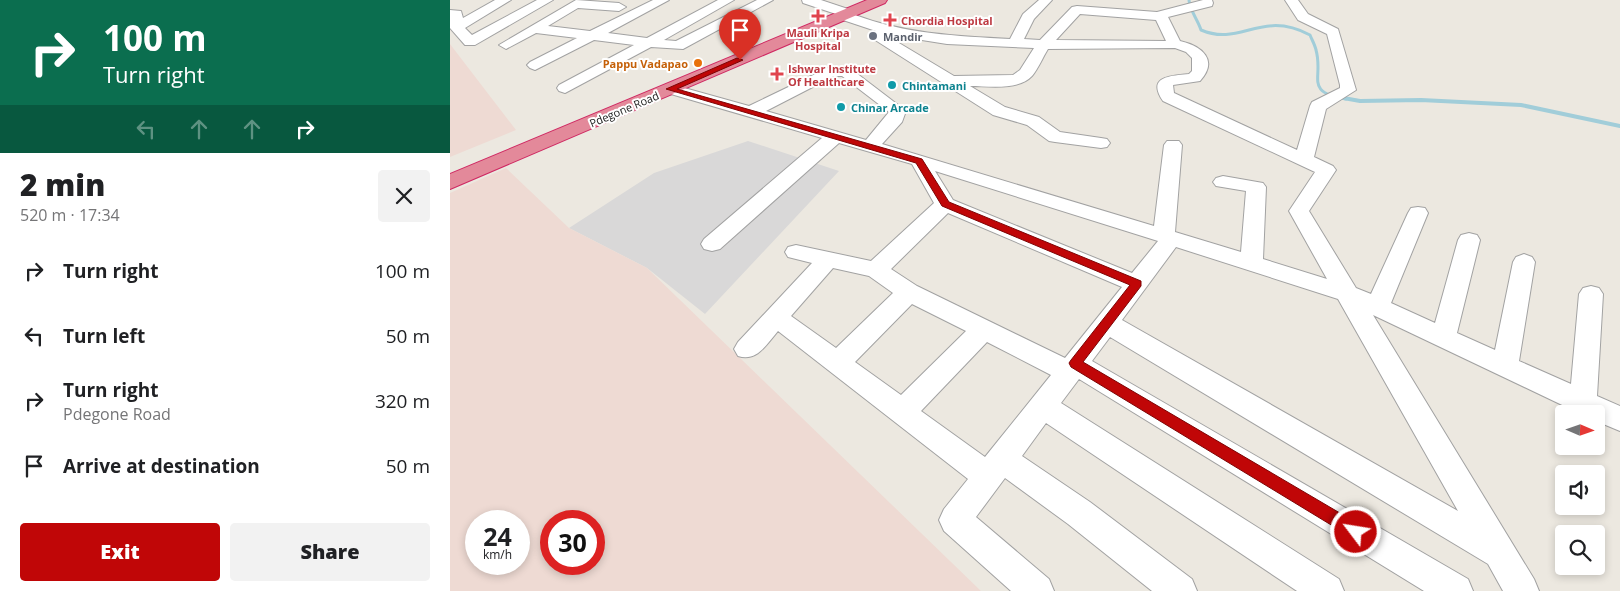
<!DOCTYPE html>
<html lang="en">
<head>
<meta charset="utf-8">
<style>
  :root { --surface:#fff; --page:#f2f2f2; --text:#202124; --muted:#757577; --accent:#c00607 }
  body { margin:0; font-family:"Open Sans",sans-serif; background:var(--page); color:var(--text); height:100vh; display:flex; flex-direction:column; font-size:19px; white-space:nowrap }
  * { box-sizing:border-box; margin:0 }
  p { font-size:16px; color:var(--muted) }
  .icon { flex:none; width:28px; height:28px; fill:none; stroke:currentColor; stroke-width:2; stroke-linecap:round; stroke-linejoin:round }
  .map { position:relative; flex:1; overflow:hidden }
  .sheet { display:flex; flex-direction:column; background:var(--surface); width:450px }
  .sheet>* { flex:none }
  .hud { background:#0b6e4f; color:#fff; overflow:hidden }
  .needle { width:32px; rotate:92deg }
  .fabs { position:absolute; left:1105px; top:405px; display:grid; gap:10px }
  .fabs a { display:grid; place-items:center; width:50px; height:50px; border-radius:5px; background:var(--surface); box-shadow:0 2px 8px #0003; font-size:25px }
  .speed { position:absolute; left:15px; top:510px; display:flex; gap:10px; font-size:25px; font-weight:700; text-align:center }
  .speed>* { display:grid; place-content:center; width:65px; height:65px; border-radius:50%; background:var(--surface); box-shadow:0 2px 8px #0003; line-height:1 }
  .speed small { font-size:12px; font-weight:400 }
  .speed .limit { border:8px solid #d22; background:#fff; color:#111 }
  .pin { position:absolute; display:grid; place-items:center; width:42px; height:42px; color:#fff; margin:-51px -21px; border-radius:50% 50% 50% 0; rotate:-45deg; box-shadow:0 0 5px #0007 }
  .pin .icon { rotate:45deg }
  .me { position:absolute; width:55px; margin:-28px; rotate:301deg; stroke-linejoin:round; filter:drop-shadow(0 0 4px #0008) }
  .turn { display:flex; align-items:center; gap:18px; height:105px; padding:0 20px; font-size:22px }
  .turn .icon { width:65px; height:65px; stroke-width:2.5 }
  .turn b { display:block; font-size:35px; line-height:42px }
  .lanes { display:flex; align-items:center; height:48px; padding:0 20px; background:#0003; justify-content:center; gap:25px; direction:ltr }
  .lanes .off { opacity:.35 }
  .round { display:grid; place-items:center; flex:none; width:52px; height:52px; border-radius:5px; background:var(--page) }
  .overview { display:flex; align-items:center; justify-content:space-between; height:85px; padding:0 20px }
  h1 { font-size:30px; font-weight:800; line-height:38px }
  .cta { display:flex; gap:10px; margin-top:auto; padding:10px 20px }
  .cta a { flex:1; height:58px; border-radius:5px; background:var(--accent); color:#fff; font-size:20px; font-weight:800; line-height:58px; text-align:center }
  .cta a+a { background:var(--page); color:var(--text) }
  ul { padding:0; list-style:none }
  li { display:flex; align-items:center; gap:15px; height:65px; padding:0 20px }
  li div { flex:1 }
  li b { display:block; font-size:19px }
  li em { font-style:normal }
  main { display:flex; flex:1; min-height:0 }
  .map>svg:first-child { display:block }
  .residential { fill:#d9d8d8 }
  .military { fill:#eedad3; fill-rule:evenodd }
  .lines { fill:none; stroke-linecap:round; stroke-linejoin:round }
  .stream-far1 { stroke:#a1cdd9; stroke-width:3 }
  .stream { stroke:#a1cdd9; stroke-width:4 }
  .minor-casing { stroke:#a2a2a2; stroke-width:2 }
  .highway-casing { stroke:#cf2862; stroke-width:2 }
  .minor { fill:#fff; fill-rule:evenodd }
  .highway { fill:#e3899a; fill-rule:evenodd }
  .route { fill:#c00607; stroke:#7d0405 }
  .health-dot { fill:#e0444e; stroke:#fff; stroke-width:2 }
  .worship-dot { fill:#6b7280; stroke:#fff; stroke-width:2 }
  .food-dot { fill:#e8710a; stroke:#fff; stroke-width:2 }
  .culture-dot { fill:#0f9aa8; stroke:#fff; stroke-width:2 }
  .labels { text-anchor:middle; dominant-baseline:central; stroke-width:4; stroke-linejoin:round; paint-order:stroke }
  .far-health-label { font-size:11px; font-weight:bold; fill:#be3a42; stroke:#fff; text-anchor:start }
  .far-worship-label { font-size:11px; font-weight:bold; fill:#5b616d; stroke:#fff; text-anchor:start }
  .far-food-label { font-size:11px; font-weight:bold; fill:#c56008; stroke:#fff; text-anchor:end }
  .far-culture-label { font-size:11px; font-weight:bold; fill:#0d838f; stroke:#fff; text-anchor:start }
  .far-street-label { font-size:11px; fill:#1b1b1b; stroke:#fff }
</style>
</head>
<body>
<main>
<section class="sheet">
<div class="hud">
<div class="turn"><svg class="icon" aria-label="right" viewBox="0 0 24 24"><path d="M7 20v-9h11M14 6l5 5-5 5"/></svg><div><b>100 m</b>Turn right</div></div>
<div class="lanes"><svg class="icon off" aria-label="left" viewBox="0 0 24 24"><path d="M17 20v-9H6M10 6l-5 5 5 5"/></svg><svg class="icon off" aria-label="ahead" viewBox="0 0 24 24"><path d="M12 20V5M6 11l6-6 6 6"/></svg><svg class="icon off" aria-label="ahead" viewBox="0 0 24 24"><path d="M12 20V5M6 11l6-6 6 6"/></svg><svg class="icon" aria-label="right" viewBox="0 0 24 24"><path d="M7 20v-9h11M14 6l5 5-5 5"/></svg></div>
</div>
<div class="overview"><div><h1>2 min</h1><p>520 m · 17:34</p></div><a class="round"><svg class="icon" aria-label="close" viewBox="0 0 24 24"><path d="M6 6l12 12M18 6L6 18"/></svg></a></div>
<ul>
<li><svg class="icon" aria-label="right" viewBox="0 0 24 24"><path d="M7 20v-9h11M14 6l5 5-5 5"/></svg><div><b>Turn right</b></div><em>100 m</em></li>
<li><svg class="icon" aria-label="left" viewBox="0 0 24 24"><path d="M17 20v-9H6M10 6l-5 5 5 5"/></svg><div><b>Turn left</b></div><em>50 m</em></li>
<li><svg class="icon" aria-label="right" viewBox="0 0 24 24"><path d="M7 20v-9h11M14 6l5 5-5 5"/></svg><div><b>Turn right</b><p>Pdegone Road</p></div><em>320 m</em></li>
<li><svg class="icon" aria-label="arrive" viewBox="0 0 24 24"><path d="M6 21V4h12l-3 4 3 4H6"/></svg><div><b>Arrive at destination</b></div><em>50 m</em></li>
</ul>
<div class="cta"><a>Exit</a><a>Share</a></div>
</section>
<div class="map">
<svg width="1170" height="591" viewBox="0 0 1170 591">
  <rect width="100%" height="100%" fill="#ece8e0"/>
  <path class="residential" d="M298 141 389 171 255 314 197 268 119 228 204 173Z"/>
  <g class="military">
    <path d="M0 44 66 130 0 157Z"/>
    <path d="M56 168 119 228 197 268 531 591H0V193ZM26 521H69V564H26ZM101 521H144V564H101Z"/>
  </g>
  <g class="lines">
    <path class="stream-far1" d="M739 0C739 9 748 20 751 30 791 47 811 9 860 35 862 40 865 45 866 50 874 78 853 92 896 99"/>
    <path class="stream" d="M888 97 910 101 971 100 1071 105 1170 126"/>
    <defs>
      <g id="minor">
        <path d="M45 0H61L15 28 22 35 87 0H103L25 45H15L0 28V10L11 11 13 18Z"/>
        <path d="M126 0 169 3 176 7 169 11 128 8 98 26 140 31 203 0H219L158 33 197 38 268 0H284L214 40 226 41 307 0H323L233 49 201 47 115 93 109 91 107 88 109 85 184 45 144 40 85 70 80 68 77 65 80 62 127 38 86 33 56 49 49 45Z"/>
        <path d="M352 0H371L404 11 405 15C455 34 507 36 560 39L573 14 589 0H602L584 19 574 39 590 40 622 7 627 6 707 12 753 0H762L763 3 762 6 718 17 730 41C752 46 769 60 750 81L723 85 724 93 847 150 860 106 862 102 890 88V85L877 34 848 20 835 0H848L858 14 888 29 906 90 876 109 864 157 883 166 886 170 859 211 906 288 921 294 958 213 961 208 968 207 975 208 978 213 941 303 985 323 1008 240 1011 235 1019 233 1027 235 1030 240 1007 333 1045 350 1063 262 1066 257 1074 254 1082 257 1085 262 1069 361 1121 384 1129 294 1133 288 1141 286 1149 288 1153 294 1147 396 1170 406V431L1146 421V414H1131L923 315 1084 579 1089 591H1053L1038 564 660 337 642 361 1018 579 1023 591H974L629 379 611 403 889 579 894 591H847L596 423 572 456 640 502 742 579 747 591H702L618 524 555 478 526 517 599 579 604 591H561L494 531 489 520 494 509 518 479 328 331C316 345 307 362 288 356L284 349 288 342 362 263 338 257 335 252 338 247 346 245 421 261 484 203 462 164 389 143 270 249 262 251 254 249 251 244 254 239 372 138 214 92 212 89 214 86 220 84 299 106 382 66 401 69 456 111 452 122 432 144 704 226 714 145 717 141H729L732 145 725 232 791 252 796 191 766 186 763 182 766 178 773 176 813 183 816 187 813 259 877 279 839 211 865 172 713 101C696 76 721 76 739 74L742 71V58L736 52 725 48 598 49C593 57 588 69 582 76 568 91 538 86 520 86L555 107 589 117 610 132 651 138 657 139 660 143 657 147 651 148 605 142 599 141 577 125 543 115 422 38 420 35 426 31 390 19 389 15 353 3ZM630 14 706 20 716 41 606 40ZM434 34 497 44 584 48 570 70 563 75 504 76ZM384 76H392L439 112 416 140 316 111ZM485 171 708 241 682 273 503 200ZM498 213 672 287 615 358 467 286 441 269ZM726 247 888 299 1008 511 672 320ZM383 268 419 276 443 293 386 348 341 316ZM462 304 516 331 451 395 405 362ZM537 342 601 375 535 457 471 411Z"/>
      </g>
      <path id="highway" d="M417 0H437L435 3 0 189V174Z"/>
    </defs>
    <use href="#minor" class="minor-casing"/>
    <use href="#highway" class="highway-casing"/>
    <use href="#minor" class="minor"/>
    <use href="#highway" class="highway"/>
  </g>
  <path class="route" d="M287 58 293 60 227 89 472 159 499 202 691 281V286L633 362 912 526 914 532 912 537 906 539 901 537 621 367 619 363 621 360 680 285 492 206 466 163 216 89Z"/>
  <g class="health-dot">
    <path d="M365.5 8.5h5v5h5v5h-5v5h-5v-5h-5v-5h5z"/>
    <path d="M437.5 12.5h5v5h5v5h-5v5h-5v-5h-5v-5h5z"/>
    <path d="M324.5 66.5h5v5h5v5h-5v5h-5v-5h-5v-5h5z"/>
  </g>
  <circle class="worship-dot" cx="423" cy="36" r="5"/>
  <circle class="food-dot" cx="248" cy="63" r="5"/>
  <g class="culture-dot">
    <circle cx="442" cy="85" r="5"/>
    <circle cx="391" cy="107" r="5"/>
  </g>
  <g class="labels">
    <g class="far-health-label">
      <text x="451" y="20">Chordia Hospital</text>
      <text x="368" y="32" text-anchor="middle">Mauli Kripa<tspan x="368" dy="13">Hospital</tspan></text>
      <text x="338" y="68">Ishwar Institute<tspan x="338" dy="13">Of Healthcare</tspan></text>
    </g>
    <g class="far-worship-label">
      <text x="433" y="36">Mandir</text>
    </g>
    <g class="far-food-label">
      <text x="238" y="63">Pappu Vadapao</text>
    </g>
    <g class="far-culture-label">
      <text x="452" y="85">Chintamani</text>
      <text x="401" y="107">Chinar Arcade</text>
    </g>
    <g class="far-street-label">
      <text transform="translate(174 109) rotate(-23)">Pdegone Road</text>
    </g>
  </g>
</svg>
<div class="fabs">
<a><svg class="needle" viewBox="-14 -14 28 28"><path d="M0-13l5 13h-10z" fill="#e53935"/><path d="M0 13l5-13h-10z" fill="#757577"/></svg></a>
<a><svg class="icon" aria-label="sound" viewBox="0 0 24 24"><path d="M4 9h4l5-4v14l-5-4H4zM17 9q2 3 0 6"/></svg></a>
<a><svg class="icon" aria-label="search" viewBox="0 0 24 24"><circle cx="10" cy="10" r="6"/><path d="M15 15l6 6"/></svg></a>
</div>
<div class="speed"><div>24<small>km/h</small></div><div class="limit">30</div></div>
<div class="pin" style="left:290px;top:60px;background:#d93025"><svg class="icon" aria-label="arrive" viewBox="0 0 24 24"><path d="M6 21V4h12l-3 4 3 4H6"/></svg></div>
<svg class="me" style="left:906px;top:532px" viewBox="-20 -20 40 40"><circle r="17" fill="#c00607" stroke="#fff" stroke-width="3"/><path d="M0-11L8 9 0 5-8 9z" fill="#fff"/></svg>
</div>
</main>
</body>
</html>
